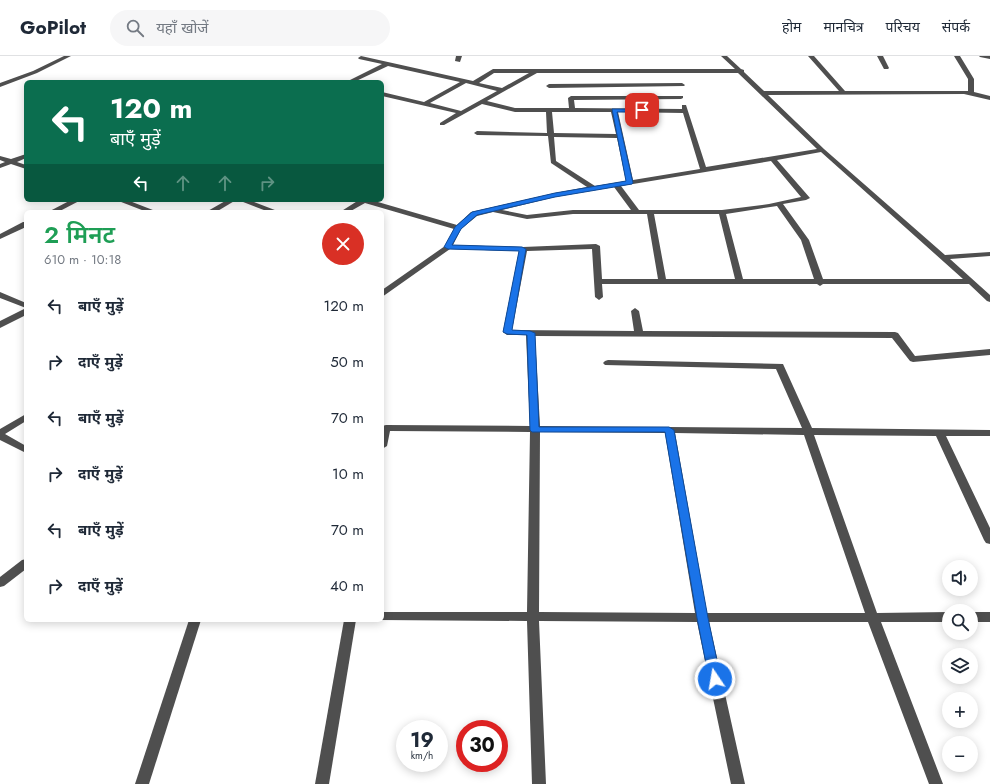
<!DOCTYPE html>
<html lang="hi">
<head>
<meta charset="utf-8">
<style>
  :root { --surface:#fff; --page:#f6f6f7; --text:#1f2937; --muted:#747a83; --line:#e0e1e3 }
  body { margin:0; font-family:Jost,"Noto Sans Devanagari",sans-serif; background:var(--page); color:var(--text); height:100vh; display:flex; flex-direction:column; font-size:15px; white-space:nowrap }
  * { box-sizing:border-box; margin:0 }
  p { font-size:13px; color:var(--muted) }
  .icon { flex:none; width:22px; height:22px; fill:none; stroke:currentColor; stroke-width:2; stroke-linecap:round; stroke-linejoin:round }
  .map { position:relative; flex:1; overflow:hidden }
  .drawer { position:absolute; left:24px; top:154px; width:360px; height:412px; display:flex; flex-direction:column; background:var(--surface); border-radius:6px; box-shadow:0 2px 10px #0003 }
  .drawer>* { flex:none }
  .hud { position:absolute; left:24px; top:24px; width:360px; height:122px; border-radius:6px; box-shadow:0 2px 10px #0003; background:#0b6e4f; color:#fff; overflow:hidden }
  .fabs { position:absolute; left:942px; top:504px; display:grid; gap:8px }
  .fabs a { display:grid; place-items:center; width:36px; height:36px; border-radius:50%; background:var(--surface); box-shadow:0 2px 10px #0003; font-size:20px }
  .speed { position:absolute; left:396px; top:664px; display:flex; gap:8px; font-size:20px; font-weight:700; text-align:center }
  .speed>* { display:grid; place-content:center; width:52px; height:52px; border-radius:50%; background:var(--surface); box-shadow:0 2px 10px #0003; line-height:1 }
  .speed small { font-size:10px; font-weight:400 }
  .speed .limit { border:6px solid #d22; background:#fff; color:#111 }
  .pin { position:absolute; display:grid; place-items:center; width:34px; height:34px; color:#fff; margin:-17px; border-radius:8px; box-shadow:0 2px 6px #0006 }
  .me { position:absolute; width:44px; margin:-22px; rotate:348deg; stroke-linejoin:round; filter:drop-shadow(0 0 3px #0008) }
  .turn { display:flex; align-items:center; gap:14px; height:84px; padding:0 20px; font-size:18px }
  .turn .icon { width:52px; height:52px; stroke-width:2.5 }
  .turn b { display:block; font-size:28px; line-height:34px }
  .lanes { display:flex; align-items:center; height:38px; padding:0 20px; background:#0003; justify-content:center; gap:20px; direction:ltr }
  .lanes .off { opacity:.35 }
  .round { display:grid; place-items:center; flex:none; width:42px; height:42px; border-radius:21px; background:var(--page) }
  .overview { display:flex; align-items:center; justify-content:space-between; height:68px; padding:0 20px }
  h1 { font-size:24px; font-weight:600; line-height:30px; color:#1e9e55 }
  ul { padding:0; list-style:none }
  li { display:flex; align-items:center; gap:12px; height:56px; padding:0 20px }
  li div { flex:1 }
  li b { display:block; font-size:15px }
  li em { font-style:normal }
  header { display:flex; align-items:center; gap:24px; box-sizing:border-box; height:56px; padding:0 20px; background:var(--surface); border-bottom:1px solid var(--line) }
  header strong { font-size:19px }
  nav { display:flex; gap:22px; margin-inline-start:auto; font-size:14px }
  .search { width:280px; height:36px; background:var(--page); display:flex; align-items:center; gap:10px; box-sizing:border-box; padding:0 14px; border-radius:22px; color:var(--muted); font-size:15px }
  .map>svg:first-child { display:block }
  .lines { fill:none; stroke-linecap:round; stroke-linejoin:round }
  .minor { fill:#4f4f4f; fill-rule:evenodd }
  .route { fill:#1a73e8; stroke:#114b97 }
</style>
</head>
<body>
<header>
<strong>GoPilot</strong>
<div class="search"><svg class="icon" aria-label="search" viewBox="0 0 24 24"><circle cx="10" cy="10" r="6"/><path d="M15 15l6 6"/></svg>यहाँ खोजें</div>
<nav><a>होम</a><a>मानचित्र</a><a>परिचय</a><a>संपर्क</a></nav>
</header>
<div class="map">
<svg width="990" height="728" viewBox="0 0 990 728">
  <rect width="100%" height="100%" fill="#fff"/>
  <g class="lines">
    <g class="minor">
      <path d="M64 0H71L37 17 0 31V27L33 15Z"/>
      <path d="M361 0 473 25 493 13H735L721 0H727L741 13 744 14V16L764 35H839L808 0H814L845 35H968V23L954 0H960L974 23V36L990 40V44L964 38 768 39 824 93 945 199 990 196V200L950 203 990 239V246L987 245 969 228H823L820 230 817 228H602L603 241 599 244 595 241 592 193 527 195 512 274 634 275 631 255 635 252 639 255 643 275 895 276 898 277 915 300 990 293V299L913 306 910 305 892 282 535 280 540 370 802 372 776 313 605 309 603 307 605 305 608 304 783 308 812 372 990 374V380H946L990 472V488L986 487 984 484 936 380 814 379 877 557 949 556V566H881L943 728H929L868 566H709L745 728H731L697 566 539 565 546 728H532L527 565 380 564H382V556H527L530 376 390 375 387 390 382 393V370L386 369 530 370 526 279H507L503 276 519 195 450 193 382 241V234L445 190 454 173 365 147 349 156H340L359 144H371L457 169 471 156 555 137 587 131 551 107 548 80 477 79 474 77 477 75 547 77 546 56H515L482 48 444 69H440V67L456 57 382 40V36L424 46 460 26 388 10 354 26H346L382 8 359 3 358 2ZM494 17H529L502 32 479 27ZM537 17H738L817 93 706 111 686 49H682V53L575 52 574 44 681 43 683 42V40H571L568 42 569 52H515L487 45ZM466 27 497 35 461 55 430 47ZM552 56H611L616 78 554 77ZM618 56 683 57 700 113 633 124ZM554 81 617 82 626 125 595 130 556 105ZM821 96 963 223H823L809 184 783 148 806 144 810 142 777 104ZM771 105 801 141 769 148 722 154H639L621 130ZM614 131 631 154H573L527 159 502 154 555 141ZM777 150 801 184 814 223H743L726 158ZM493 156 527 163 573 158H647L658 223H602L600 190 596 188 523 191 453 189 461 173 477 160ZM654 158H719L735 223H666ZM540 376 665 377 695 557 539 556ZM675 377 804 379 865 557H707Z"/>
      <path d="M456 0H462L460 6 455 5Z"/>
      <path d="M877 0H883L889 12 888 13H884Z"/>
      <path d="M979 0H990V3L980 1Z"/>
      <path d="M682 27 685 29 684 30 549 32 546 30 549 28Z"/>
      <path d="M26 98V102L17 106 26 109V113L11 108 0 112V108L5 106 0 104V100L11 103Z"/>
      <path d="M71 144H81L58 156H48Z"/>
      <path d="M116 144H127L158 156H147Z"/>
      <path d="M227 144H236L216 156H206Z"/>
      <path d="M238 144H249L280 156H269Z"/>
      <path d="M23 166H26V171L0 183V178Z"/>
      <path d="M0 236 26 247V259L0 272V265L26 252 0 242Z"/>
      <path d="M26 358V365L5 378 26 390V397L0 384V373Z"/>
      <path d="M26 503V513L4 530 0 531V521L22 504Z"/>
      <rect x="971" y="556" width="19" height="10"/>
      <path d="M189 564H201L149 728H135Z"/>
      <path d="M344 564H356L329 728H315Z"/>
    </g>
  </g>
  <path class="route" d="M612 53H642L645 54 642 56H617L633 127 632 128 555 141 477 159 461 173 452 189 522 191 526 193 512 274 530 275 535 277 539 371H669L674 374 708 562 721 623 720 626 715 627 711 626 709 623 697 562 665 376H532L530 374 527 279 507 278 503 276 519 195 448 193 444 191 455 171 472 156 555 137 626 125Z"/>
</svg>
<div class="fabs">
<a><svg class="icon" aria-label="sound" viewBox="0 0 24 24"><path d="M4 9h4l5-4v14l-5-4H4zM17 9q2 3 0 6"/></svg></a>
<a><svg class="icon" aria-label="search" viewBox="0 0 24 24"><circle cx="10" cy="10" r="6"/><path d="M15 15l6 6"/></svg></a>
<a><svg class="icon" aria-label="layers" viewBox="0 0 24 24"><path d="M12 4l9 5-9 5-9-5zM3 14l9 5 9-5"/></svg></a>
<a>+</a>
<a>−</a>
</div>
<div class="speed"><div>19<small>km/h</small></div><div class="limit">30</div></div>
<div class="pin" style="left:642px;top:54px;background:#d93025"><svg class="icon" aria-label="arrive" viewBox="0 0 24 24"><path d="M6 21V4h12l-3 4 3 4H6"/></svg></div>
<svg class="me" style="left:715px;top:623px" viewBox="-20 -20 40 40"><circle r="17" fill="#1a73e8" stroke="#fff" stroke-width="3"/><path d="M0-11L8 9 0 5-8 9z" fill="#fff"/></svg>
<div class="hud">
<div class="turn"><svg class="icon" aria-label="left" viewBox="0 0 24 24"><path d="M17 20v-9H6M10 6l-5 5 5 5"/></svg><div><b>120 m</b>बाएँ मुड़ें</div></div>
<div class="lanes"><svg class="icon" aria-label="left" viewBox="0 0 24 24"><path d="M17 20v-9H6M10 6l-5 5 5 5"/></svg><svg class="icon off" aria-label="ahead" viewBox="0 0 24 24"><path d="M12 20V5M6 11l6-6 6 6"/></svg><svg class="icon off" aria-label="ahead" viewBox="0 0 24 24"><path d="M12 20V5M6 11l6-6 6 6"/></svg><svg class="icon off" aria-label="right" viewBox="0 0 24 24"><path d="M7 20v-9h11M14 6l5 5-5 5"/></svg></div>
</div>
<section class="drawer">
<div class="overview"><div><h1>2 मिनट</h1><p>610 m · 10:18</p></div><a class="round" style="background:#d93025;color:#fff"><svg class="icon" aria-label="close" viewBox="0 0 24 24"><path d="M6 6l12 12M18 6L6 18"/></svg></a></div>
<ul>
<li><svg class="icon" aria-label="left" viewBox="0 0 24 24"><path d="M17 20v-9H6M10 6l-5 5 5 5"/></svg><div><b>बाएँ मुड़ें</b></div><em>120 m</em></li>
<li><svg class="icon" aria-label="right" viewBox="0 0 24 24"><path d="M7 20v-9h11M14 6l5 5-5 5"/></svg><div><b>दाएँ मुड़ें</b></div><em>50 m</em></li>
<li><svg class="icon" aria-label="left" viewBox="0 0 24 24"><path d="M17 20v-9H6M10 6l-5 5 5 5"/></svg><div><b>बाएँ मुड़ें</b></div><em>70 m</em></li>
<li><svg class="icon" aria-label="right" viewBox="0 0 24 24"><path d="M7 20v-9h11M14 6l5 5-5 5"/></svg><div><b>दाएँ मुड़ें</b></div><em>10 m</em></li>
<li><svg class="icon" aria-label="left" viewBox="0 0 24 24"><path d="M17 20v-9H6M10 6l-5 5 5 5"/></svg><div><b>बाएँ मुड़ें</b></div><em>70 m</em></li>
<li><svg class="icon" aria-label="right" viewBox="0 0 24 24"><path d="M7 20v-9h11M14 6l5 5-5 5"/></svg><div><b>दाएँ मुड़ें</b></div><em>40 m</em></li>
</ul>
</section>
</div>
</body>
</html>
